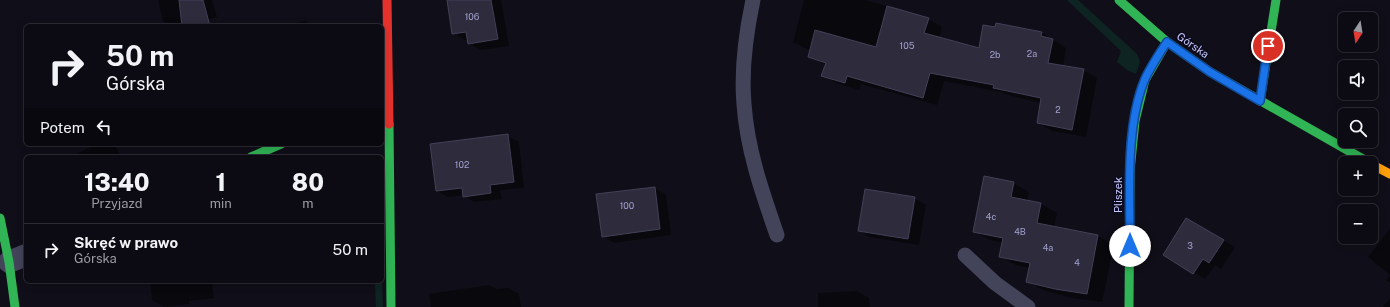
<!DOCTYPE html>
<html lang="pl">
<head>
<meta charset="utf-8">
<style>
  :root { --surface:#0c0b13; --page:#1a1921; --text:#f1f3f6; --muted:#9a9ba0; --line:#2c2b33 }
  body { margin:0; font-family:"Public Sans",sans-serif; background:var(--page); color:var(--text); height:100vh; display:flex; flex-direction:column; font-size:15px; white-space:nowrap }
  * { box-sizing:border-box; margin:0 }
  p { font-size:13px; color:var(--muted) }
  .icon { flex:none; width:22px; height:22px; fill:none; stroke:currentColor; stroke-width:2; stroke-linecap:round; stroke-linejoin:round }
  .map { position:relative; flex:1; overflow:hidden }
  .sheet { position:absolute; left:24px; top:155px; width:360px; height:128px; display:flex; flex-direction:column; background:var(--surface); border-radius:6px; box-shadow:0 2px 10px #0003,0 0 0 1px var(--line) }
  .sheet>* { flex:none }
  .hud { position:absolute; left:24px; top:24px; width:360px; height:122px; border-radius:6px; box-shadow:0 2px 10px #0003,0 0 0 1px var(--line); background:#0c0b13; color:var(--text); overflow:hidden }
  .needle { width:26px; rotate:192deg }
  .buttons { position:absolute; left:1338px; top:12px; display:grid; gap:8px }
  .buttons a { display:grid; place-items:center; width:40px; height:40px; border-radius:6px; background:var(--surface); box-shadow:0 2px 10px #0003,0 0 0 1px var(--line); font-size:20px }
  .pin { position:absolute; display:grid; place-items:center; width:34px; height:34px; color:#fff; margin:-17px; border:2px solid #fff; border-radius:50%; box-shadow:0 1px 4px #0007 }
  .me { position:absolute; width:44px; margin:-22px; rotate:0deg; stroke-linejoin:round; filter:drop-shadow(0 0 3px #0008) }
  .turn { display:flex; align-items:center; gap:14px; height:84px; padding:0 16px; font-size:18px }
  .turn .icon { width:52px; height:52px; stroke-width:2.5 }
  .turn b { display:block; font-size:28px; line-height:34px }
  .then { display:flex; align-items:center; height:38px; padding:0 16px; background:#0003; gap:8px; font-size:15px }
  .eta { display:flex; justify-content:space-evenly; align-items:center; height:68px; text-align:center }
  .eta b { font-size:24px; font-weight:800; line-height:28px }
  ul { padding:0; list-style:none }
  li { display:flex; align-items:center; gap:12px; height:52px; padding:0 16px; border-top:1px solid var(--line) }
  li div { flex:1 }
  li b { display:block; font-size:15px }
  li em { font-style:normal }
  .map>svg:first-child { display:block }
  .green { fill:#0e2422 }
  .shadow { fill:#0007 }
  .building { fill:#2d2b3c; stroke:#424158 }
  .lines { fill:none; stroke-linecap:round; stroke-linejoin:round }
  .lane { stroke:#43445a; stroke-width:15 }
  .street { stroke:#43445a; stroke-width:22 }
  .fast { stroke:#30b455; stroke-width:9 }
  .slow { stroke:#ff9f0a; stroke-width:9 }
  .jam { stroke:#e5322d; stroke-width:9 }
  .route-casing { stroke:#114b97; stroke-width:10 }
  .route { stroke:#1a73e8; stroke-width:7 }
  .labels { text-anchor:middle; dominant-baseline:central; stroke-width:3; stroke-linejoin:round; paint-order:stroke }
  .number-label { font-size:9px; fill:#a1a0ce }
  .street-label { font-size:11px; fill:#c8c7ff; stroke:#0c0b1d }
</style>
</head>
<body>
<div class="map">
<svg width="1390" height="307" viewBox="0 0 1390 307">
  <rect width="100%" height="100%" fill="#100f19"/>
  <g class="green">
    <path d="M1067 0H1078L1137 54 1140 62 1136 74 1127 70 1117 62 1121 51Z"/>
    <path d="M375 281H382L383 307H376Z"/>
  </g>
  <g class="shadow">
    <path d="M158 0H212L217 17 182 26H171L163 21Z"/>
    <path d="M448 0H501L509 46 481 50 469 44 468 40H465L453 33Z"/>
    <path d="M804 0H866L928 19 942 27 939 38 979 49 996 29 997 24 1042 33 1066 48 1063 66 1083 70 1097 78 1086 137 1052 131 1038 123 1042 103 1008 95 1001 92 944 81 937 105 861 84 859 90 836 83 822 75 826 65 809 57 811 51 793 42Z"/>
    <path d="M305 21 314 26H281Z"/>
    <path d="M508 136 519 142 524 188 500 190 502 199 474 202 464 195 447 197 436 190 431 145Z"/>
    <path d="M97 144H111L116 147 121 157H70Z"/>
    <path d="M1013 183 1029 192 1027 201 1041 204 1057 213 1054 227 1098 236 1114 245 1102 302 1072 298 1043 290 1027 281 1030 268 1016 265 1000 256 1003 243 990 240 974 231Z"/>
    <path d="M655 188 666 195 671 235 614 243 603 236Z"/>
    <path d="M914 198 926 205 919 245 870 237 859 230Z"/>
    <path d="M1187 219 1235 247 1221 269 1215 265 1205 279 1165 255Z"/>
    <path d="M1390 229V275L1368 257Z"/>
    <path d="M1390 276V283L1386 280Z"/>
    <path d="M150 281H212L214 298 189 301V304L164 307 152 300Z"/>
    <path d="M489 285 496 289 508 288 519 294 521 307H431L429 294Z"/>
    <path d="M857 291 869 298 870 307H818V293Z"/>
    <path d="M1390 299V307H1383L1385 304Z"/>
  </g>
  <g class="building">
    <path d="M179 0H203L210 26H182Z"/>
    <path d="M447 0H491L498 39 468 44 466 32 452 34Z"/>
    <path d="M887 6 929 18 924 33 979 48 983 25 995 27 996 23 1042 32 1041 36 1053 39 1048 63 1084 69 1072 130 1037 123 1041 98 993 88 994 85 930 73 923 98 847 76 845 83 821 76 826 63 808 57 815 30 876 47Z"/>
    <path d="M508 134 514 182 490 185 491 193 463 197 462 188 436 191 430 144Z"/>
    <path d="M984 176 1014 182 1011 197 1041 203 1037 223 1098 235 1087 294 1055 289 1026 282 1030 263 999 257 1003 238 973 232Z"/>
    <path d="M655 187 660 229 602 237 596 194Z"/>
    <path d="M865 189 915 197 908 239 858 231Z"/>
    <path d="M1186 218 1224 240 1209 263 1203 259 1193 274 1163 255Z"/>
  </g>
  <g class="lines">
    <g class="lane">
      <path d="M753 0C746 33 741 70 744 104 747 149 762 192 777 235"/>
      <path d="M965 255 995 283 1028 307"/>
    </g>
    <path class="street" d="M9 262 26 255"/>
    <g class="fast">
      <path d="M1119 0 1167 42 1210 72 1370 163"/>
      <path d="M1260 101 1276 0"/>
      <path d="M389 124 391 307"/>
      <path d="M251 157 281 144"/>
      <path d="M0 218 9 262 15 307"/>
      <path d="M1129 307 1130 171 1135 121 1145 80 1167 42"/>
    </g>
    <path class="slow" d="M1371 164 1390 174"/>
    <path class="jam" d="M387 0 389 124"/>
  </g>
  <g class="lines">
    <defs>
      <path id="route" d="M1130 246C1130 196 1125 126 1145 79 1151 66 1159 54 1167 42L1210 72 1260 101 1268 46"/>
    </defs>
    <use href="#route" class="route-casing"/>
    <use href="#route" class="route"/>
  </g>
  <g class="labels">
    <g class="number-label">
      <text x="472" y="16">106</text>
      <text x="907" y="45">105</text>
      <text x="1032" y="53">2a</text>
      <text x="995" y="54">2b</text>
      <text x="1058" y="109">2</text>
      <text x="462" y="164">102</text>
      <text x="627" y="205">100</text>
      <text x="991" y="216">4c</text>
      <text x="1020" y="231">4B</text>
      <text x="1190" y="245">3</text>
      <text x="1048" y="247">4a</text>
      <text x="1077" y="262">4</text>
    </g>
    <g class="street-label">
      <text transform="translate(1193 45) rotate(35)">Górska</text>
      <text transform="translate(1118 195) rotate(-90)">Pliszek</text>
    </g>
  </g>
</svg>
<div class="buttons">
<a><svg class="needle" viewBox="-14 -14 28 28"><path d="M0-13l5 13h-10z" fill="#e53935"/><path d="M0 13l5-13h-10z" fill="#9a9ba0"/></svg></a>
<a><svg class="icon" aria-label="sound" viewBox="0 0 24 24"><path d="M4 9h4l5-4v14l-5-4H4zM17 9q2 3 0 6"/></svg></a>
<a><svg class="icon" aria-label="search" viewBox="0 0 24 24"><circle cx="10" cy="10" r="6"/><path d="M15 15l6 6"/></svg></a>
<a>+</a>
<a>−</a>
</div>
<div class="pin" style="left:1268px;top:46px;background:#d93025"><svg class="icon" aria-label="arrive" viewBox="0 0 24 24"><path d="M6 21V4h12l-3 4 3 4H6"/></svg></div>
<svg class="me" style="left:1130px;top:246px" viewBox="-20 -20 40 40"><circle r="19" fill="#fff"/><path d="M0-13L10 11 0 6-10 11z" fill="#1a73e8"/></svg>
<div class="hud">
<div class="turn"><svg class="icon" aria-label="right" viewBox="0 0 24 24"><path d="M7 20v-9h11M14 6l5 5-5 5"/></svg><div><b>50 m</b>Górska</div></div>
<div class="then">Potem<svg class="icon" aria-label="left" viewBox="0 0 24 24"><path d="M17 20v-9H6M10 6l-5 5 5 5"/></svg></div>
</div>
<section class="sheet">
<div class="eta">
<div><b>13:40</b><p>Przyjazd</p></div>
<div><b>1</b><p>min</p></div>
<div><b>80</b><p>m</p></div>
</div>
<ul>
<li><svg class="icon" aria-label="right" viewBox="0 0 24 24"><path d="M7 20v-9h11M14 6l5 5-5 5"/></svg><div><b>Skręć w prawo</b><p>Górska</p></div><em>50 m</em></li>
</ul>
</section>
</div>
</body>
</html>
